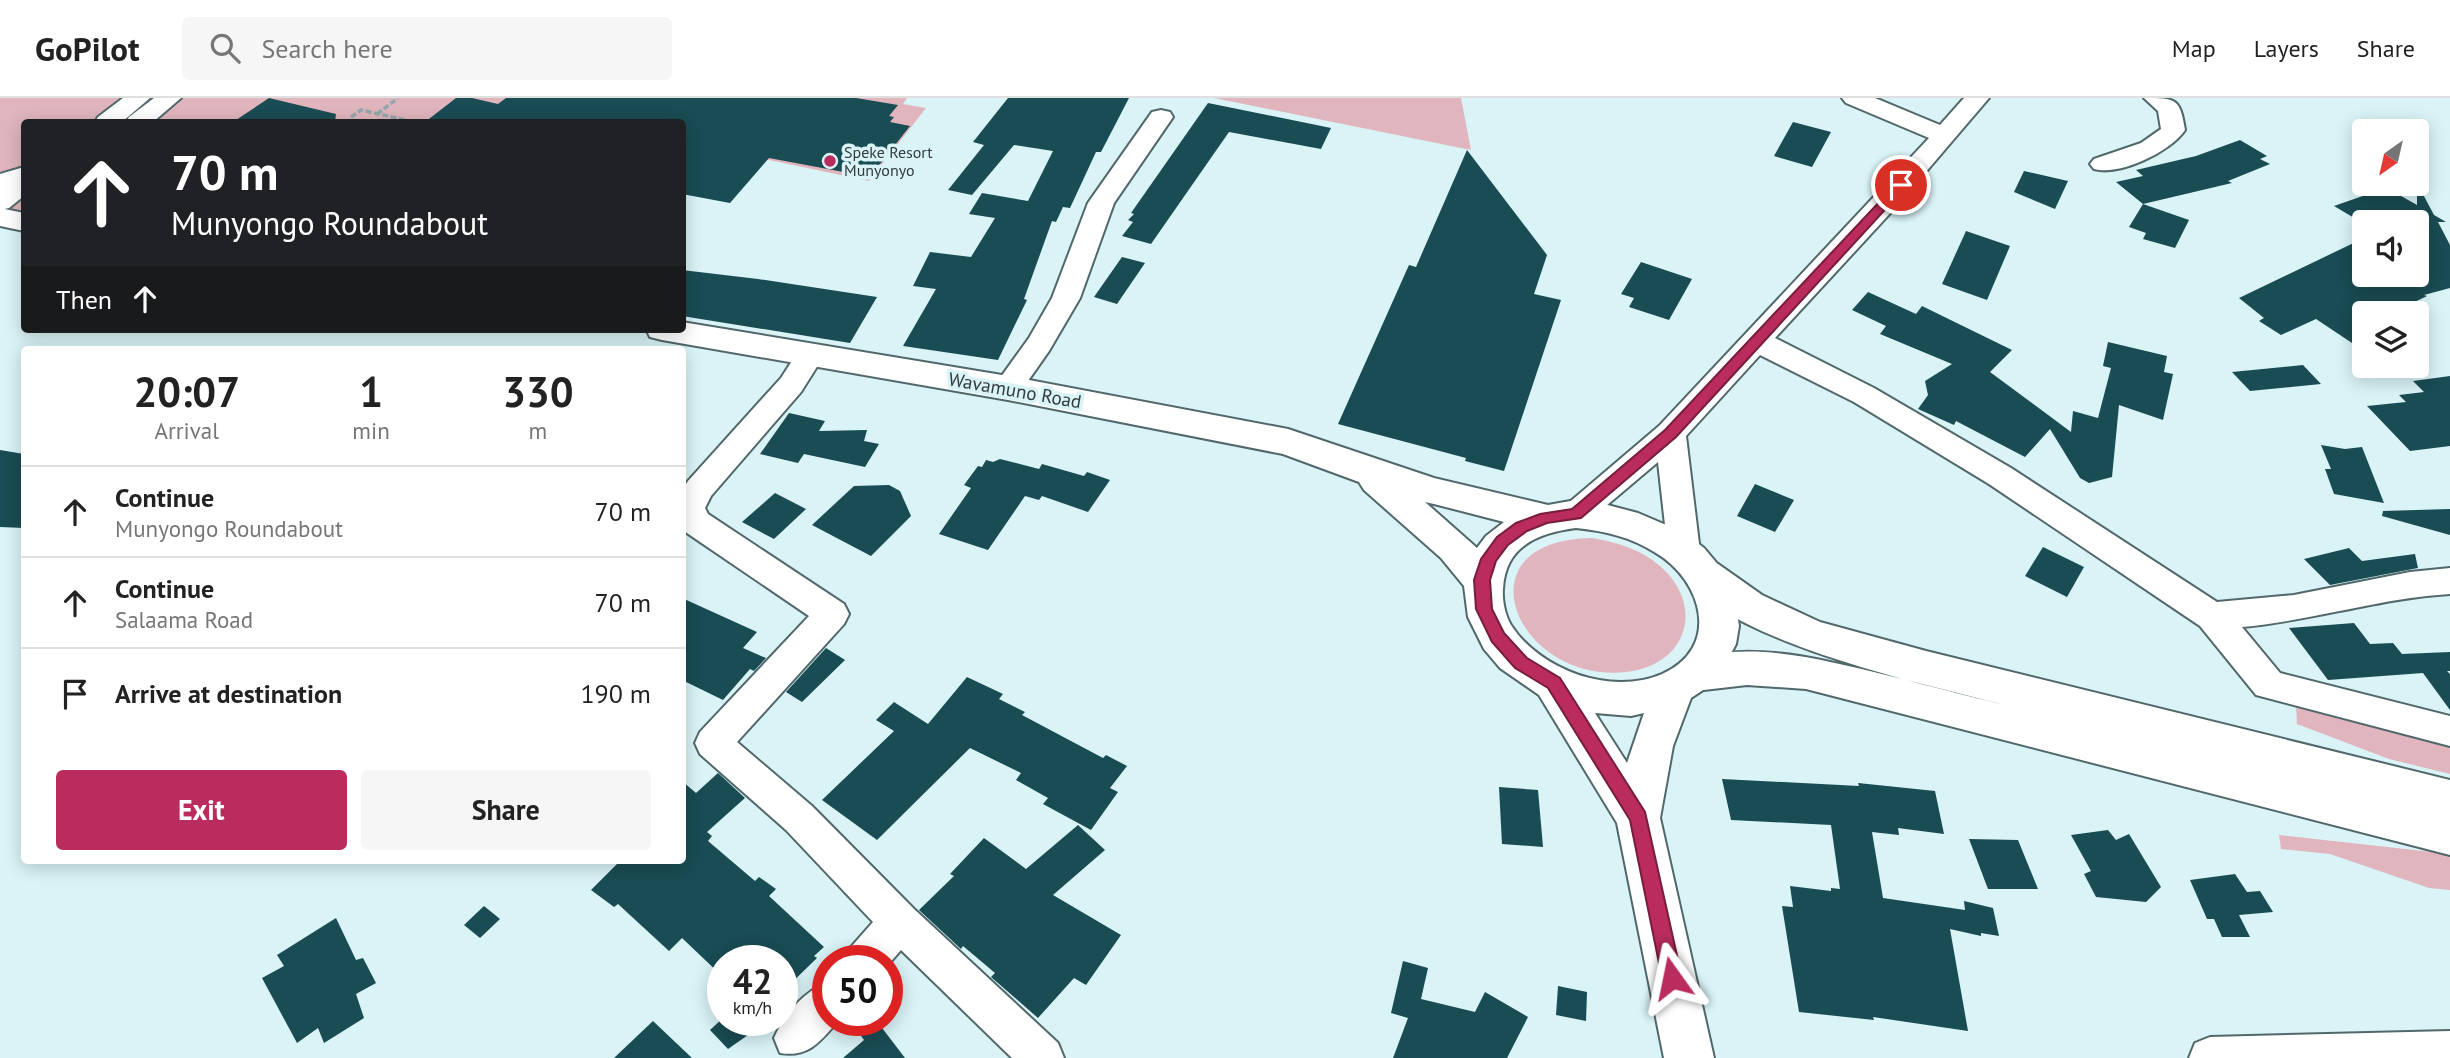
<!DOCTYPE html>
<html lang="en">
<head>
<meta charset="utf-8">
<style>
  :root { --surface:#fff; --page:#f6f6f6; --text:#222; --muted:#767676; --line:#e0e0e0; --accent:#b92c5d }
  body { margin:0; font-family:"PT Sans",sans-serif; background:var(--page); color:var(--text); height:100vh; display:flex; flex-direction:column; font-size:26px; white-space:nowrap }
  * { box-sizing:border-box; margin:0 }
  p { font-size:23px; color:var(--muted) }
  .icon { flex:none; width:38px; height:38px; fill:none; stroke:currentColor; stroke-width:2; stroke-linecap:round; stroke-linejoin:round }
  .map { position:relative; flex:1; overflow:hidden }
  .drawer { position:absolute; left:21px; top:248px; width:665px; height:518px; display:flex; flex-direction:column; background:var(--surface); border-radius:7px; box-shadow:0 4px 18px #0003 }
  .drawer>* { flex:none }
  .top-card { position:absolute; left:21px; top:21px; width:665px; height:214px; border-radius:7px; box-shadow:0 4px 18px #0003; background:#202124; color:#fff; overflow:hidden }
  .needle { width:46px; rotate:214deg }
  .controls { position:absolute; left:2352px; top:21px; display:grid; gap:14px }
  .controls a { display:grid; place-items:center; width:77px; height:77px; border-radius:7px; background:var(--surface); box-shadow:0 4px 18px #0003; font-size:35px }
  .speed { position:absolute; left:707px; top:847px; display:flex; gap:14px; font-size:35px; font-weight:700; text-align:center }
  .speed>* { display:grid; place-content:center; width:91px; height:91px; border-radius:50%; background:var(--surface); box-shadow:0 4px 18px #0003; line-height:1 }
  .speed small { font-size:18px; font-weight:400 }
  .speed .limit { border:10px solid #d22; background:#fff; color:#111 }
  .pin { position:absolute; display:grid; place-items:center; width:60px; height:60px; color:#fff; margin:-30px; border:4px solid #fff; border-radius:50%; box-shadow:0 2px 7px #0007 }
  .me { position:absolute; width:77px; margin:-38px; rotate:348deg; stroke-linejoin:round; filter:drop-shadow(0 0 5px #0008) }
  .turn { display:flex; align-items:center; gap:24px; height:147px; padding:0 35px; font-size:32px }
  .turn .icon { width:91px; height:91px; stroke-width:2.5 }
  .turn b { display:block; font-size:49px; line-height:60px }
  .then { display:flex; align-items:center; height:66px; padding:0 35px; background:#0003; gap:14px; font-size:26px }
  .eta { display:flex; justify-content:space-evenly; align-items:center; height:119px; text-align:center }
  .eta b { font-size:42px; font-weight:600; line-height:49px }
  .button { display:flex; gap:14px; margin-top:auto; padding:14px 35px }
  .button a { flex:1; height:80px; border-radius:7px; background:var(--accent); color:#fff; font-size:28px; font-weight:600; line-height:80px; text-align:center }
  .button a+a { background:var(--page); color:var(--text) }
  ul { padding:0; list-style:none }
  li { display:flex; align-items:center; gap:21px; height:91px; padding:0 35px; border-top:2px solid var(--line) }
  li div { flex:1 }
  li b { display:block; font-size:26px }
  li em { font-style:normal }
  header { display:flex; align-items:center; gap:42px; box-sizing:border-box; height:98px; padding:0 35px; background:var(--surface); border-bottom:2px solid var(--line) }
  header strong { font-size:33px }
  nav { display:flex; gap:38px; margin-inline-start:auto; font-size:24px }
  .search { width:490px; height:63px; background:var(--page); display:flex; align-items:center; gap:18px; box-sizing:border-box; padding:0 24px; border-radius:7px; color:var(--muted); font-size:26px }
  .map>svg:first-child { display:block }
  .green { fill:#e0b5bd }
  .building { fill:#1a4c53 }
  .lines { fill:none; stroke-linecap:round; stroke-linejoin:round }
  .minor-casing { stroke:#51686b; stroke-width:4 }
  .major-casing { stroke:#51686b; stroke-width:4 }
  .highway-casing { stroke:#51686b; stroke-width:4 }
  .path { stroke:#94a7aa; stroke-width:3.5; stroke-dasharray:6 2.5; stroke-linecap:butt }
  .minor { fill:#fff; fill-rule:evenodd }
  .major { fill:#fff; fill-rule:evenodd }
  .highway { fill:#fff; fill-rule:evenodd }
  .route { fill:#b92c5d; stroke:#781d3c; stroke-width:2 }
  .poi-dot { fill:#b92c5d; stroke:#d9f3f7; stroke-width:2.5 }
  .labels { text-anchor:middle; dominant-baseline:central; stroke-width:7; stroke-linejoin:round; paint-order:stroke }
  .far-poi-label { font-size:16px; fill:#313b3d; stroke:#d9f3f7; text-anchor:start }
  .street-label { font-size:19px; fill:#313b3d; stroke:#d9f3f7 }
</style>
</head>
<body>
<header>
<strong>GoPilot</strong>
<div class="search"><svg class="icon" aria-label="search" viewBox="0 0 24 24"><circle cx="10" cy="10" r="6"/><path d="M15 15l6 6"/></svg>Search here</div>
<nav><a>Map</a><a>Layers</a><a>Share</a></nav>
</header>
<div class="map">
<svg width="2450" height="960" viewBox="0 0 2450 960">
  <rect width="100%" height="100%" fill="#d9f3f7"/>
  <g class="green">
    <path d="M0 0H907L903 6 926 10 869 83 683 44 682 24H24V114L0 110Z"/>
    <path d="M1214 0H1461L1471 52Z"/>
    <path d="M1592 440C1617 444 1640 451 1660 468 1706 508 1687 568 1626 574 1516 586 1456 442 1592 440Z"/>
    <path d="M2296 606 2450 642V676L2389 661 2297 626Z"/>
    <path d="M2279 737 2450 756V792L2429 790 2330 756 2281 751Z"/>
  </g>
  <g class="building">
    <path d="M269 0 336 16 335 24H233Z"/>
    <path d="M456 0H472L498 6 506 0H856L898 7 889 18 894 19 890 24 910 28 870 79 769 60 730 105 682 96V24H425Z"/>
    <path d="M1008 0H1129L1101 54H1096L1070 110 1063 109 1056 124 1052 123 1024 201 1027 202 998 262 903 248 936 191 913 188 930 154 971 159 995 120 969 116 982 95 1028 103 1053 53 1014 47 972 97 948 92 984 47 973 44Z"/>
    <path d="M1208 5 1331 30 1321 51 1229 34 1151 146 1122 138 1133 124 1128 122 1134 116 1131 115Z"/>
    <path d="M1793 24 1831 34 1812 69 1774 58Z"/>
    <path d="M2240 42 2267 58 2260 61 2270 66 2228 83 2232 85 2143 106 2116 84 2143 78 2136 72 2196 58Z"/>
    <path d="M1467 52 1547 157 1534 196 1561 202 1504 373 1465 363 1466 360 1338 326 1409 167 1416 169Z"/>
    <path d="M2024 73 2068 83 2055 111 2014 94Z"/>
    <path d="M2417 85 2434 117 2446 124H2438L2450 147V190L2424 197 2427 198 2392 215H2364V240L2352 245 2316 221 2281 237 2259 223 2264 220 2239 200 2364 140V177H2417V124H2361L2334 108 2377 93 2384 97 2394 94 2417 107Z"/>
    <path d="M2143 106 2189 122 2175 150 2143 141 2146 135 2129 129Z"/>
    <path d="M1966 133 2010 148 1987 202 1942 186Z"/>
    <path d="M1122 159 1145 165 1117 206 1094 199Z"/>
    <path d="M1641 164 1692 181 1669 222 1629 209 1634 200 1621 196Z"/>
    <path d="M682 172 758 181 877 199 850 245 682 218Z"/>
    <path d="M1868 194 1916 216 1922 208 2012 252 1990 274 2071 334 2073 313 2098 320 2111 270 2103 268 2108 244 2167 258 2164 274 2173 276 2163 322 2119 307 2112 379 2089 385 2080 380 2050 331 2025 359 1956 323 1954 327 1918 311 1928 297 1925 283 1952 266 1880 236 1886 228 1852 212Z"/>
    <path d="M2303 267 2321 286 2250 293 2232 274Z"/>
    <path d="M2450 278V348L2410 353 2367 308 2406 304 2399 297 2424 294 2413 283Z"/>
    <path d="M789 315 825 323 819 333 867 332 864 343 879 346 865 369 804 356 798 365 760 356Z"/>
    <path d="M2321 347 2345 351 2362 349 2384 405 2334 396 2325 371H2331Z"/>
    <path d="M0 352 24 356V430L0 429Z"/>
    <path d="M1000 361 1039 371 1042 366 1084 378 1087 374 1110 382 1088 414 1042 398 1039 402 1025 398 988 452 939 436 971 390 964 387 978 368 982 369 986 362 993 364Z"/>
    <path d="M1755 386 1794 402 1775 434 1737 418Z"/>
    <path d="M889 387 900 393 911 418 871 458 812 427 854 388Z"/>
    <path d="M775 395 806 411 774 441 742 424Z"/>
    <path d="M2450 411V437L2382 418 2383 413Z"/>
    <path d="M2043 449 2084 469 2067 499 2025 478Z"/>
    <path d="M2349 450 2362 463 2415 456 2418 470 2330 487 2304 461Z"/>
    <path d="M682 500 757 534 743 550 766 560 754 573 750 571 723 602 682 582Z"/>
    <path d="M2354 525 2370 546 2393 545 2402 556 2450 554V573H2447L2450 576V612L2423 575 2328 582 2289 530Z"/>
    <path d="M826 550 845 562 802 604 786 594Z"/>
    <path d="M967 579 1003 596 999 601 1025 614 1022 617 1103 660 1106 657 1127 668 1110 690 1118 694 1091 732 1043 706 1048 700 1016 682 1021 675 970 650 877 742 822 702 894 633 876 622 894 604 928 626Z"/>
    <path d="M718 675 745 700 707 734 712 738 708 743 755 783 759 779 776 791 769 798 824 849 814 858 817 860 782 894V863H723V879L682 840 669 853 618 806 614 809 591 792 620 763H682V683L696 695Z"/>
    <path d="M1722 681 1859 688 1858 685 1935 693 1944 736 1898 730 1899 737 1872 734 1883 800 1965 812 1964 803 1993 810 1999 838 1981 835V838L1950 831 1968 933 1873 919 1874 922 1799 914 1782 808 1793 809 1790 788 1831 793V790L1840 791 1831 727 1731 722Z"/>
    <path d="M1499 689 1538 692 1543 749 1502 746Z"/>
    <path d="M1078 727 1105 752 1053 797 1121 837 1086 887 1074 880 1038 920 991 879 995 875 963 848 961 851 919 812 954 778 950 776 984 740 1026 771Z"/>
    <path d="M2108 732 2116 742 2129 736 2161 789 2146 804 2096 799 2084 776 2091 773 2071 737Z"/>
    <path d="M1969 741 2018 742 2038 791H1988Z"/>
    <path d="M2235 776 2247 794 2260 793 2273 814 2239 817 2250 839H2222L2214 821H2207L2190 782Z"/>
    <path d="M484 808 500 821 480 840 464 827Z"/>
    <path d="M336 820 356 862 363 860 376 885 356 896 364 920 324 945 318 930 297 945 262 880 284 868 277 857Z"/>
    <path d="M1403 863 1428 870 1421 901 1475 914 1485 894 1528 919 1507 960H1393L1408 920 1391 915Z"/>
    <path d="M1558 888 1587 894 1586 923 1556 917Z"/>
    <path d="M723 920 733 922 748 937 728 951 710 932Z"/>
    <path d="M867 922H876L905 960H843L864 942 856 931Z"/>
    <path d="M653 923 692 960H614Z"/>
  </g>
  <g class="lines">
    <defs>
      <g id="minor">
        <path d="M123 0H150L122 24H95L98 19Z"/>
        <path d="M154 0H181L153 24H126L129 19Z"/>
        <path d="M1842 0H1875L1940 27 1964 0H1989L1895 110 1775 240 1874 290 2011 370 2217 504 2294 497 2410 474 2450 470V496C2380 500 2312 523 2242 529L2280 575 2450 618V648L2256 597 2200 528 1989 386 1854 304 1760 257 1686 338 1700 454 1696 463 1684 467 1672 463 1668 454 1658 364 1587 424 1576 428 1565 424 1560 416 1565 408 1659 328 1929 40 1846 5Z"/>
        <path d="M2144 0C2176 0 2180 0 2185 32 2170 54 2120 78 2094 71L2090 66 2094 61 2141 45 2161 31 2158 13Z"/>
        <path d="M1161 12 1170 14 1173 19 1114 105 1080 200 1049 253 1018 297 1008 300 998 297 993 290 1029 240 1052 200 1088 105 1152 14Z"/>
        <path d="M24 78V98L9 110 0 112V92L15 81Z"/>
        <path d="M811 246 821 249 825 256 801 294 711 398 705 410 708 416 844 506 849 516 844 526 737 644 812 708 914 811 1058 945 1064 960H1012L901 852 887 868V863H845L851 849 873 824 786 732 700 656 695 645 700 634 809 518 684 433 682 392 688 383 781 280 801 249Z"/>
        <path d="M828 884V922H839C821 942 810 960 780 955L774 940C784 917 804 893 828 884Z"/>
        <path d="M2450 933V960H2189L2195 945 2210 939Z"/>
      </g>
      <g id="major">
        <path d="M24 69V87L0 94V76Z"/>
        <path d="M0 110 24 115V133L0 128Z"/>
        <path d="M682 224 1008 278 1288 331 1434 380 1548 407 1576 402 1600 405 1638 415 1685 435 1704 450 1720 469 1735 502 1739 528 1736 546 1721 574 1709 588 1691 600 1673 648 1660 720 1714 960H1664L1617 725 1539 597 1500 570 1484 551 1468 519 1464 488 1441 460 1364 392 1359 384 1283 356 1008 302 662 242 650 239 646 231H682ZM1425 404 1434 406 1504 424 1486 438 1477 450ZM1576 430C1605 433 1631 439 1656 455 1703 483 1721 550 1662 576 1611 598 1540 572 1511 527 1505 517 1502 502 1503 491 1505 448 1538 435 1576 430ZM1595 615 1631 618 1644 615 1627 665Z"/>
      </g>
      <path id="highway" d="M1704 462 1718 466 1762 497 1820 524 1926 553 2450 682V757L1806 591 1747 587 1695 593 1681 588 1675 576 1681 564C1748 541 1820 561 1886 577 1925 587 1963 596 2001 606 1930 588 1719 541 1685 477L1690 466Z"/>
    </defs>
    <use href="#minor" class="minor-casing"/>
    <use href="#major" class="major-casing"/>
    <use href="#highway" class="highway-casing"/>
    <g class="path">
      <path d="M377 16 398 0"/>
      <path d="M351 19 361 12 414 24"/>
    </g>
    <use href="#minor" class="minor"/>
    <use href="#major" class="major"/>
    <use href="#highway" class="highway"/>
  </g>
  <path class="route" d="M1901 83 1907 87 1905 90 1676 339 1581 420 1547 425 1527 433 1508 447 1496 463 1490 482 1492 511 1504 535 1527 560 1560 580 1645 714 1682 880 1679 887 1672 890 1665 887 1662 880 1630 722 1548 590 1515 570 1492 544 1476 511 1474 482 1481 461 1497 439 1516 425 1540 416 1572 411 1665 332 1897 85Z"/>
  <circle class="poi-dot" cx="830" cy="63" r="7"/>
  <g class="labels">
    <g class="far-poi-label">
      <text x="844" y="54">Speke Resort<tspan x="844" dy="18">Munyonyo</tspan></text>
    </g>
    <g class="street-label">
      <text transform="translate(1015 292) rotate(10)">Wavamuno Road</text>
    </g>
  </g>
</svg>
<div class="controls">
<a><svg class="needle" viewBox="-14 -14 28 28"><path d="M0-13l5 13h-10z" fill="#e53935"/><path d="M0 13l5-13h-10z" fill="#767676"/></svg></a>
<a><svg class="icon" aria-label="sound" viewBox="0 0 24 24"><path d="M4 9h4l5-4v14l-5-4H4zM17 9q2 3 0 6"/></svg></a>
<a><svg class="icon" aria-label="layers" viewBox="0 0 24 24"><path d="M12 4l9 5-9 5-9-5zM3 14l9 5 9-5"/></svg></a>
</div>
<div class="speed"><div>42<small>km/h</small></div><div class="limit">50</div></div>
<div class="pin" style="left:1901px;top:87px;background:#d93025"><svg class="icon" aria-label="arrive" viewBox="0 0 24 24"><path d="M6 21V4h12l-3 4 3 4H6"/></svg></div>
<svg class="me" style="left:1672px;top:880px" viewBox="-20 -20 40 40"><path d="M0-17L14 15 0 8-14 15z" fill="#b92c5d" stroke="#fff" stroke-width="4"/></svg>
<div class="top-card">
<div class="turn"><svg class="icon" aria-label="ahead" viewBox="0 0 24 24"><path d="M12 20V5M6 11l6-6 6 6"/></svg><div><b>70 m</b>Munyongo Roundabout</div></div>
<div class="then">Then<svg class="icon" aria-label="ahead" viewBox="0 0 24 24"><path d="M12 20V5M6 11l6-6 6 6"/></svg></div>
</div>
<section class="drawer">
<div class="eta">
<div><b>20:07</b><p>Arrival</p></div>
<div><b>1</b><p>min</p></div>
<div><b>330</b><p>m</p></div>
</div>
<ul>
<li><svg class="icon" aria-label="ahead" viewBox="0 0 24 24"><path d="M12 20V5M6 11l6-6 6 6"/></svg><div><b>Continue</b><p>Munyongo Roundabout</p></div><em>70 m</em></li>
<li><svg class="icon" aria-label="ahead" viewBox="0 0 24 24"><path d="M12 20V5M6 11l6-6 6 6"/></svg><div><b>Continue</b><p>Salaama Road</p></div><em>70 m</em></li>
<li><svg class="icon" aria-label="arrive" viewBox="0 0 24 24"><path d="M6 21V4h12l-3 4 3 4H6"/></svg><div><b>Arrive at destination</b></div><em>190 m</em></li>
</ul>
<div class="button"><a>Exit</a><a>Share</a></div>
</section>
</div>
</body>
</html>
